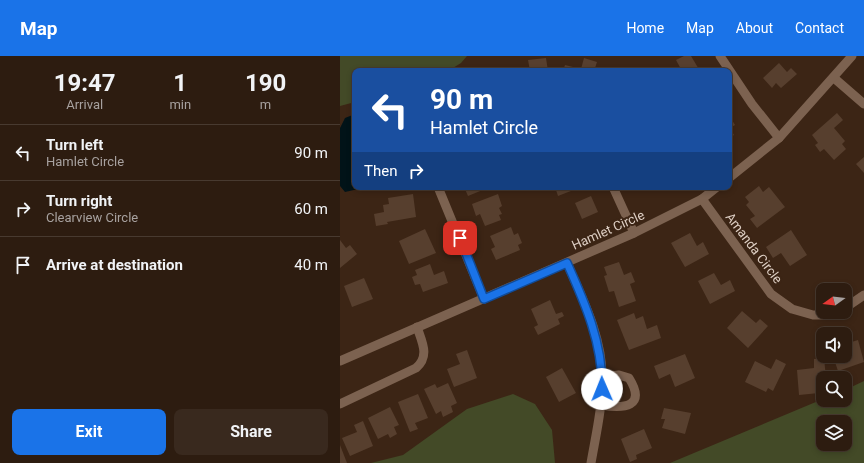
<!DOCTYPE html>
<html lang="en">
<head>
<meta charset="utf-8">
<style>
  :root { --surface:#2d1c10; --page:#39291e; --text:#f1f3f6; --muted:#a7a19f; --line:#483a30; --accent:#1a73e8 }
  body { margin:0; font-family:Roboto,sans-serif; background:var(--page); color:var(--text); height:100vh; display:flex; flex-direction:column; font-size:15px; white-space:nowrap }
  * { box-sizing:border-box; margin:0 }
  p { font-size:13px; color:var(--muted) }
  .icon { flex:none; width:22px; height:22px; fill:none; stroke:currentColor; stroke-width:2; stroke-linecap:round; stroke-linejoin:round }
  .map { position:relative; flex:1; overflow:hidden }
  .panel { display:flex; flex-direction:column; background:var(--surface); width:340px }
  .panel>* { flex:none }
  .guide { position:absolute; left:12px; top:12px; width:380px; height:122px; border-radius:8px; box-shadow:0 2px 6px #0003,0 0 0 1px var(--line); background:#1a4fa0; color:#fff; overflow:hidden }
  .needle { width:26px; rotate:255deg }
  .tools { position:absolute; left:476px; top:227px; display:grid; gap:8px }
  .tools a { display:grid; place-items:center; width:36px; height:36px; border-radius:8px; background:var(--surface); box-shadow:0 2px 6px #0003,0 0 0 1px var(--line); font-size:20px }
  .pin { position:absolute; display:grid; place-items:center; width:34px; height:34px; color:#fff; margin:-17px; border-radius:8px; box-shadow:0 2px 6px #0006 }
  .me { position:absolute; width:44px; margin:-22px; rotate:359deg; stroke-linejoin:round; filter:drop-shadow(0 0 3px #0008) }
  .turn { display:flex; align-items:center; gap:14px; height:84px; padding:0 12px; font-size:18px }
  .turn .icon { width:52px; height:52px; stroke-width:2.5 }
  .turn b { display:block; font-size:28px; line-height:34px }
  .then { display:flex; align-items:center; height:38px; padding:0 12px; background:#0003; gap:8px; font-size:15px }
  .eta { display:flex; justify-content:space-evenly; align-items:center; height:68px; text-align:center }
  .eta b { font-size:24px; font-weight:700; line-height:28px }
  .cta { display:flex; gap:8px; margin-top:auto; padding:8px 12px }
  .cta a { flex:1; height:46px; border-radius:8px; background:var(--accent); color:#fff; font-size:16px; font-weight:700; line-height:46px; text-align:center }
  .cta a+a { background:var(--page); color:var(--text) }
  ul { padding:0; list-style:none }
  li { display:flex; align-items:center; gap:12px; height:56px; padding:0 12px; border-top:1px solid var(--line) }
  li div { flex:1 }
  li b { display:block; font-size:15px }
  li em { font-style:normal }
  header { display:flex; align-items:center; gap:24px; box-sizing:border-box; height:56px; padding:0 20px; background:var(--accent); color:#fff }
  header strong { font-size:19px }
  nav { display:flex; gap:22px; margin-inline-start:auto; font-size:14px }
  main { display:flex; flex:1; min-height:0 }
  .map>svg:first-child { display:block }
  .green { fill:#434a27; fill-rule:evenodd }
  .water { fill:#011318 }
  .building { fill:#573f2e }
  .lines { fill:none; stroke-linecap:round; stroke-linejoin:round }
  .street { stroke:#7c6250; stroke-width:9 }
  .route-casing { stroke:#114b97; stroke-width:10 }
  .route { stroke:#1a73e8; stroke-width:7 }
  .labels { text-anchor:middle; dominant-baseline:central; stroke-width:4; stroke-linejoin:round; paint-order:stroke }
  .street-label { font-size:13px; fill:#dfd0c5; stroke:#3c2515 }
</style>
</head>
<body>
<header>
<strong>Map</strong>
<nav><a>Home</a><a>Map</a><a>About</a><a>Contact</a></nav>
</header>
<main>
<section class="panel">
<div class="eta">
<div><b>19:47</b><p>Arrival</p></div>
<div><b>1</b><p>min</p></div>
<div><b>190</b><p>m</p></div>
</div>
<ul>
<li><svg class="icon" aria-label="left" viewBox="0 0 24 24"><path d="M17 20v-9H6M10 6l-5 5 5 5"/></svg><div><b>Turn left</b><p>Hamlet Circle</p></div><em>90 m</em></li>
<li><svg class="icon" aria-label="right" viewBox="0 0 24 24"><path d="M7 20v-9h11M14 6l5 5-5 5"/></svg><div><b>Turn right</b><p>Clearview Circle</p></div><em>60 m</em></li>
<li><svg class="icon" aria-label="arrive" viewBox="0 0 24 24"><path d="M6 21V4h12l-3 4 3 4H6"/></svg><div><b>Arrive at destination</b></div><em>40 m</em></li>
</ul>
<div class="cta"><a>Exit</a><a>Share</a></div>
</section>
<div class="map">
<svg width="524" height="407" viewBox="0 0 524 407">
  <rect width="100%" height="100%" fill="#3c2515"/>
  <g class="green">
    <path d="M0 0H127L121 7 108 15H15V46L0 50Z"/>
    <path d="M524 325V407H330L483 343 505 344V334ZM483 366H505V388H483Z"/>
    <path d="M173 338 195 348 212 374 215 407H31L63 399 127 353Z"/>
  </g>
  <path class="water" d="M15 58V131H27L5 136 0 130V72L5 62Z"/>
  <g class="building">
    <path d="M344 0H351L360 15H342L336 4Z"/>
    <path d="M206 2 208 15H190L188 4Z"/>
    <path d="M244 2 257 6 254 15H223L225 9 241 13Z"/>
    <path d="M439 7 447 16 451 12 457 18 441 32 436 27 432 32 423 22Z"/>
    <path d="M497 57 503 64 494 72 505 85 502 88 506 93 494 104 484 93 480 96 475 89 478 87 472 79Z"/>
    <path d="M389 59 395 69 390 72 394 79 389 82Z"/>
    <path d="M524 101V117L516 108Z"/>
    <path d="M419 130 423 136 429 131 445 151 417 172 410 163 415 160 406 149 409 146 405 141Z"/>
    <path d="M124 131H150L128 140Z"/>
    <path d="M215 131H235L236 133 218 140Z"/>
    <path d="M73 138 76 161 47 166 48 168 36 170 34 158 44 156 43 149 49 148 48 142Z"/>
    <path d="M158 138 162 150 159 152 162 158 159 159 161 164 145 170 140 158 136 160 132 148Z"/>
    <path d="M251 140 258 156 242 163 235 147Z"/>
    <path d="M171 171 174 179 178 177 182 187 178 189 180 194 156 204 151 193 155 191 150 180Z"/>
    <path d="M85 173 96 197 69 208 59 185Z"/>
    <path d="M451 174 467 199 450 210 441 197 433 202 426 191Z"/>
    <path d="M350 177 357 190 363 186 369 198 345 211 331 187Z"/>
    <path d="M0 184 6 192 10 189 17 198 0 212Z"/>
    <path d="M279 206 284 219 291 216 295 226 290 228 296 245 279 251 274 235 269 236 264 220 267 219 264 211Z"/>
    <path d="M90 208 94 219 104 215 108 227 83 236 80 228 75 229 72 221 77 219 75 214Z"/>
    <path d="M374 217 381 229 390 224 395 235 370 248 358 225Z"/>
    <path d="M24 222 33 243 12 251 4 230Z"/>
    <path d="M210 244 216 258 222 256 224 260 218 263 220 268 198 279 194 271 198 269 191 253Z"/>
    <path d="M402 255 416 267 420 263 428 270 408 292 387 272Z"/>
    <path d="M294 257 296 263 303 260 307 273 317 269 321 282 289 294 277 264Z"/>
    <path d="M518 284 524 306 498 315 493 300H505V288Z"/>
    <path d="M127 294 137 322 114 331 107 313 120 308 116 298Z"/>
    <path d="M345 298 355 322 335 331 330 318 319 323 314 310Z"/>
    <path d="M484 302 486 322H483V330H479V337L459 339 457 314 474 312V303Z"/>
    <path d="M436 303 446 308 433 335 428 332 426 336 405 326 415 305 431 313Z"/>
    <path d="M222 312 236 337 219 346 206 321Z"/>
    <path d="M108 327 117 347 111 350 113 356 103 361 101 355 96 358 84 333 95 328 97 332Z"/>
    <path d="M78 338 88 362 75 367 78 373 70 376 58 346Z"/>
    <path d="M50 351 59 369 54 371 57 378 50 382 48 378 38 383 28 362Z"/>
    <path d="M324 352 351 357 345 378 322 372 325 363H321Z"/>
    <path d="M23 365 33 390 10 400 2 382 17 376 14 369Z"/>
    <path d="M304 373 312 392 296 399 297 403 290 406 281 383Z"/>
    <path d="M0 389 7 407H0Z"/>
  </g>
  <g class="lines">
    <g class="street">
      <path d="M380 0 412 48 439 82"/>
      <path d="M494 22 524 48"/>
      <path d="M389 122 439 82 512 0"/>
      <path d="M98 131 144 243"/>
      <path d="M273 131 294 177"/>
      <path d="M362 143 431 238 452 253 473 259H491L497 256"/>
      <path d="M227 207C242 242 262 280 262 320 263 349 256 378 251 407"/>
      <path d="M505 252 524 239"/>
      <path d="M0 305 294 177 362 143 377 131"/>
      <path d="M0 348 76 312C90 300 82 286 77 271"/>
      <path d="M261 349C284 353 307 351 289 322L279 319 262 321"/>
    </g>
  </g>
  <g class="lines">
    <defs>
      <path id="route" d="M120 182 144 243 227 207C245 247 263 288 262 333"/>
    </defs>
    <use href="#route" class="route-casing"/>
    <use href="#route" class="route"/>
  </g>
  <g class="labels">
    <g class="street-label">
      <text transform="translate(268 174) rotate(-24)">Hamlet Circle</text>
      <text transform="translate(414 192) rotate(53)">Amanda Circle</text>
    </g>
  </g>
</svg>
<div class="tools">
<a><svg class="needle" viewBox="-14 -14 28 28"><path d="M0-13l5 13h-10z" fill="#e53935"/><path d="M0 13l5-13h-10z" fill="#a7a19f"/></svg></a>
<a><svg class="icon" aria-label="sound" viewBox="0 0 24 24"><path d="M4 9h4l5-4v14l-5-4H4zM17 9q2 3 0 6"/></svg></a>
<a><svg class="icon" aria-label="search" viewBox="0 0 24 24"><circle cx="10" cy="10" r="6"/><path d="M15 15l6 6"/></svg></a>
<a><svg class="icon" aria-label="layers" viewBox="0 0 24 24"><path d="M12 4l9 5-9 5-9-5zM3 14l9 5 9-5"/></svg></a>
</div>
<div class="pin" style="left:120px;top:182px;background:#d93025"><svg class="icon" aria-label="arrive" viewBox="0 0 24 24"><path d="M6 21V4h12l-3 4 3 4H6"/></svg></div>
<svg class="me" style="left:262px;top:333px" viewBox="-20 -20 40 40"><circle r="19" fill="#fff"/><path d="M0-13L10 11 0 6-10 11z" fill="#1a73e8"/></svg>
<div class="guide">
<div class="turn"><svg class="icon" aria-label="left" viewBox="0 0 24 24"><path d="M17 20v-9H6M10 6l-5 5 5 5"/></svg><div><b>90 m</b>Hamlet Circle</div></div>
<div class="then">Then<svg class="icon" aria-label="right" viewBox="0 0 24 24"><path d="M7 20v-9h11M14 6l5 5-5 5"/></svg></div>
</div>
</div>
</main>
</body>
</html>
